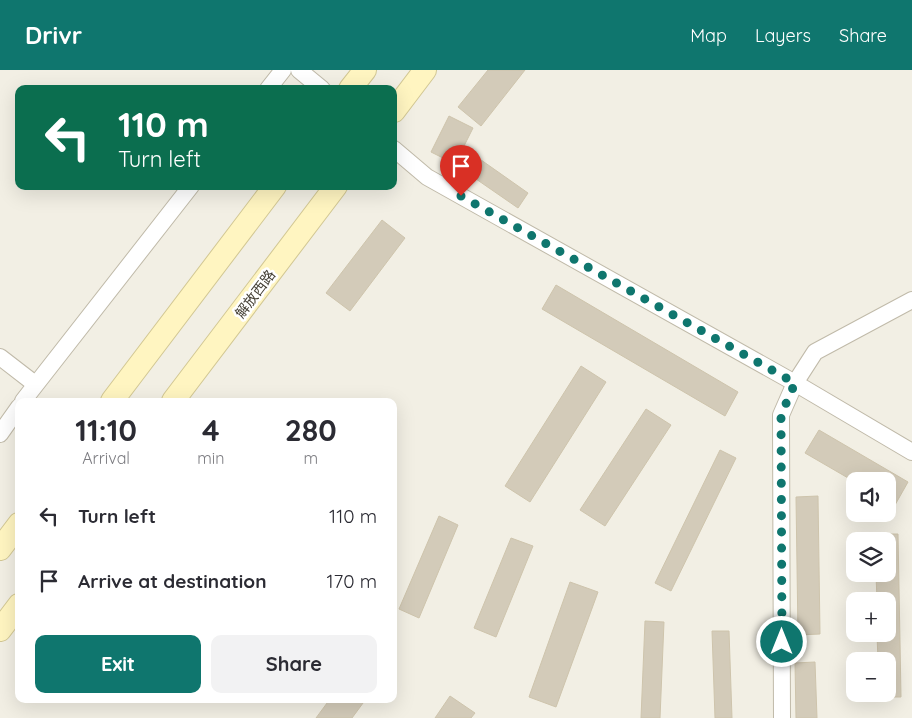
<!DOCTYPE html>
<html lang="en">
<head>
<meta charset="utf-8">
<style>
  :root { --surface:#fff; --page:#f2f2f3; --text:#2b2b33; --muted:#7c7c81; --accent:#0f766e }
  body { margin:0; font-family:Quicksand,"Noto Sans SC",sans-serif; background:var(--page); color:var(--text); height:100vh; display:flex; flex-direction:column; font-size:19px; white-space:nowrap }
  * { box-sizing:border-box; margin:0 }
  p { font-size:16px; color:var(--muted) }
  .icon { flex:none; width:28px; height:28px; fill:none; stroke:currentColor; stroke-width:2; stroke-linecap:round; stroke-linejoin:round }
  .map { position:relative; flex:1; overflow:hidden }
  .details { position:absolute; left:15px; top:328px; width:382px; height:305px; display:flex; flex-direction:column; background:var(--surface); border-radius:10px; box-shadow:0 5px 20px #0002 }
  .details>* { flex:none }
  .top-card { position:absolute; left:15px; top:15px; width:382px; height:105px; border-radius:10px; box-shadow:0 5px 20px #0002; background:#0b6e4f; color:#fff; overflow:hidden }
  .controls { position:absolute; left:846px; top:402px; display:grid; gap:10px }
  .controls a { display:grid; place-items:center; width:50px; height:50px; border-radius:10px; background:var(--surface); box-shadow:0 5px 20px #0002; font-size:25px }
  .pin { position:absolute; display:grid; place-items:center; width:42px; height:42px; color:#fff; margin:-51px -21px; border-radius:50% 50% 50% 0; rotate:-45deg; box-shadow:0 0 5px #0007 }
  .pin .icon { rotate:45deg }
  .me { position:absolute; width:55px; margin:-28px; rotate:0deg; stroke-linejoin:round; filter:drop-shadow(0 0 4px #0008) }
  .turn { display:flex; align-items:center; gap:18px; height:105px; padding:0 20px; font-size:22px }
  .turn .icon { width:65px; height:65px; stroke-width:2.5 }
  .turn b { display:block; font-size:35px; line-height:42px }
  .eta { display:flex; justify-content:space-evenly; align-items:center; height:85px; text-align:center }
  .eta b { font-size:30px; font-weight:800; line-height:35px }
  .cta { display:flex; gap:10px; margin-top:auto; padding:10px 20px }
  .cta a { flex:1; height:58px; border-radius:10px; background:var(--accent); color:#fff; font-size:20px; font-weight:800; line-height:58px; text-align:center }
  .cta a+a { background:var(--page); color:var(--text) }
  ul { padding:0; list-style:none }
  li { display:flex; align-items:center; gap:15px; height:65px; padding:0 20px }
  li div { flex:1 }
  li b { display:block; font-size:19px }
  li em { font-style:normal }
  header { display:flex; align-items:center; gap:30px; box-sizing:border-box; height:70px; padding:0 25px; background:var(--accent); color:#fff }
  header strong { font-size:24px }
  nav { display:flex; gap:28px; margin-inline-start:auto; font-size:18px }
  .map>svg:first-child { display:block }
  .building { fill:#d3cbb9; stroke:#cec4ac }
  .lines { fill:none; stroke-linecap:round; stroke-linejoin:round }
  .minor-casing { stroke:#c0baa9; stroke-width:18 }
  .secondary-casing { stroke:#d2c793; stroke-width:24 }
  .minor { stroke:#fff; stroke-width:16 }
  .secondary { stroke:#fff5c1; stroke-width:22 }
  .route { stroke:#0f766e; stroke-width:9; stroke-dasharray:0 16.2 }
  .labels { text-anchor:middle; dominant-baseline:central; stroke-width:5; stroke-linejoin:round; paint-order:stroke }
  .street-label { font-size:14px; fill:#443f34; stroke:#fff }
</style>
</head>
<body>
<header>
<strong>Drivr</strong>
<nav><a>Map</a><a>Layers</a><a>Share</a></nav>
</header>
<div class="map">
<svg width="912" height="648" viewBox="0 0 912 648">
  <rect width="100%" height="100%" fill="#f2efe4"/>
  <g class="building">
    <path d="M488 0H525L481 56 458 37Z"/>
    <path d="M449 46 473 58 455 94 431 82Z"/>
    <path d="M474 85 528 123 518 138 463 100Z"/>
    <path d="M382 150 405 168 350 241 326 223Z"/>
    <path d="M556 215 738 322 725 346 542 239Z"/>
    <path d="M581 296 606 312 530 432 505 416Z"/>
    <path d="M646 339 671 355 605 456 580 440Z"/>
    <path d="M819 360 908 412 895 435 888 431V411L855 412 805 383Z"/>
    <path d="M720 380 736 388 671 521 655 513Z"/>
    <path d="M818 426 820 564 798 565 796 427Z"/>
    <path d="M439 446 458 455 419 548 399 539Z"/>
    <path d="M876 464H898L901 627H879L878 624H888V591H878L877 564H888V531H877L876 504H888V471H876Z"/>
    <path d="M511 468 533 476 496 567 474 558Z"/>
    <path d="M570 512 598 522 556 637 529 627Z"/>
    <path d="M645 551 664 552 660 648H641Z"/>
    <path d="M712 561H729L732 648H715Z"/>
    <path d="M815 592 817 648H796L795 593Z"/>
    <path d="M450 626 475 643 471 648H435Z"/>
    <path d="M330 629H366L352 648H316Z"/>
  </g>
  <g class="lines">
    <defs>
      <g id="minor">
        <path d="M299 0 322 19"/>
        <path d="M268 19 283 0"/>
        <path d="M394 79 427 107 795 313 912 382"/>
        <path d="M0 287 35 314"/>
        <path d="M23 331 191 116"/>
        <path d="M0 364 19 337"/>
        <path d="M782 648 781 345 795 313 815 282 912 230"/>
      </g>
      <g id="secondary">
        <path d="M350 19 365 0"/>
        <path d="M394 41 425 0"/>
        <path d="M112 331 275 116"/>
        <path d="M173 331 336 116"/>
        <path d="M0 479 19 454"/>
        <path d="M0 560 19 535"/>
      </g>
    </defs>
    <use href="#minor" class="minor-casing"/>
    <use href="#secondary" class="secondary-casing"/>
    <use href="#minor" class="minor"/>
    <use href="#secondary" class="secondary"/>
  </g>
  <g class="lines">
    <path class="route" d="M461 126 795 313 781 345 782 572"/>
  </g>
  <g class="labels">
    <g class="street-label">
      <text transform="translate(255 224) rotate(-53)">解放西路</text>
    </g>
  </g>
</svg>
<div class="controls">
<a><svg class="icon" aria-label="sound" viewBox="0 0 24 24"><path d="M4 9h4l5-4v14l-5-4H4zM17 9q2 3 0 6"/></svg></a>
<a><svg class="icon" aria-label="layers" viewBox="0 0 24 24"><path d="M12 4l9 5-9 5-9-5zM3 14l9 5 9-5"/></svg></a>
<a>+</a>
<a>−</a>
</div>
<div class="pin" style="left:461px;top:126px;background:#d93025"><svg class="icon" aria-label="arrive" viewBox="0 0 24 24"><path d="M6 21V4h12l-3 4 3 4H6"/></svg></div>
<svg class="me" style="left:782px;top:572px" viewBox="-20 -20 40 40"><circle r="17" fill="#0f766e" stroke="#fff" stroke-width="3"/><path d="M0-11L8 9 0 5-8 9z" fill="#fff"/></svg>
<div class="top-card">
<div class="turn"><svg class="icon" aria-label="left" viewBox="0 0 24 24"><path d="M17 20v-9H6M10 6l-5 5 5 5"/></svg><div><b>110 m</b>Turn left</div></div>
</div>
<section class="details">
<div class="eta">
<div><b>11:10</b><p>Arrival</p></div>
<div><b>4</b><p>min</p></div>
<div><b>280</b><p>m</p></div>
</div>
<ul>
<li><svg class="icon" aria-label="left" viewBox="0 0 24 24"><path d="M17 20v-9H6M10 6l-5 5 5 5"/></svg><div><b>Turn left</b></div><em>110 m</em></li>
<li><svg class="icon" aria-label="arrive" viewBox="0 0 24 24"><path d="M6 21V4h12l-3 4 3 4H6"/></svg><div><b>Arrive at destination</b></div><em>170 m</em></li>
</ul>
<div class="cta"><a>Exit</a><a>Share</a></div>
</section>
</div>
</body>
</html>
